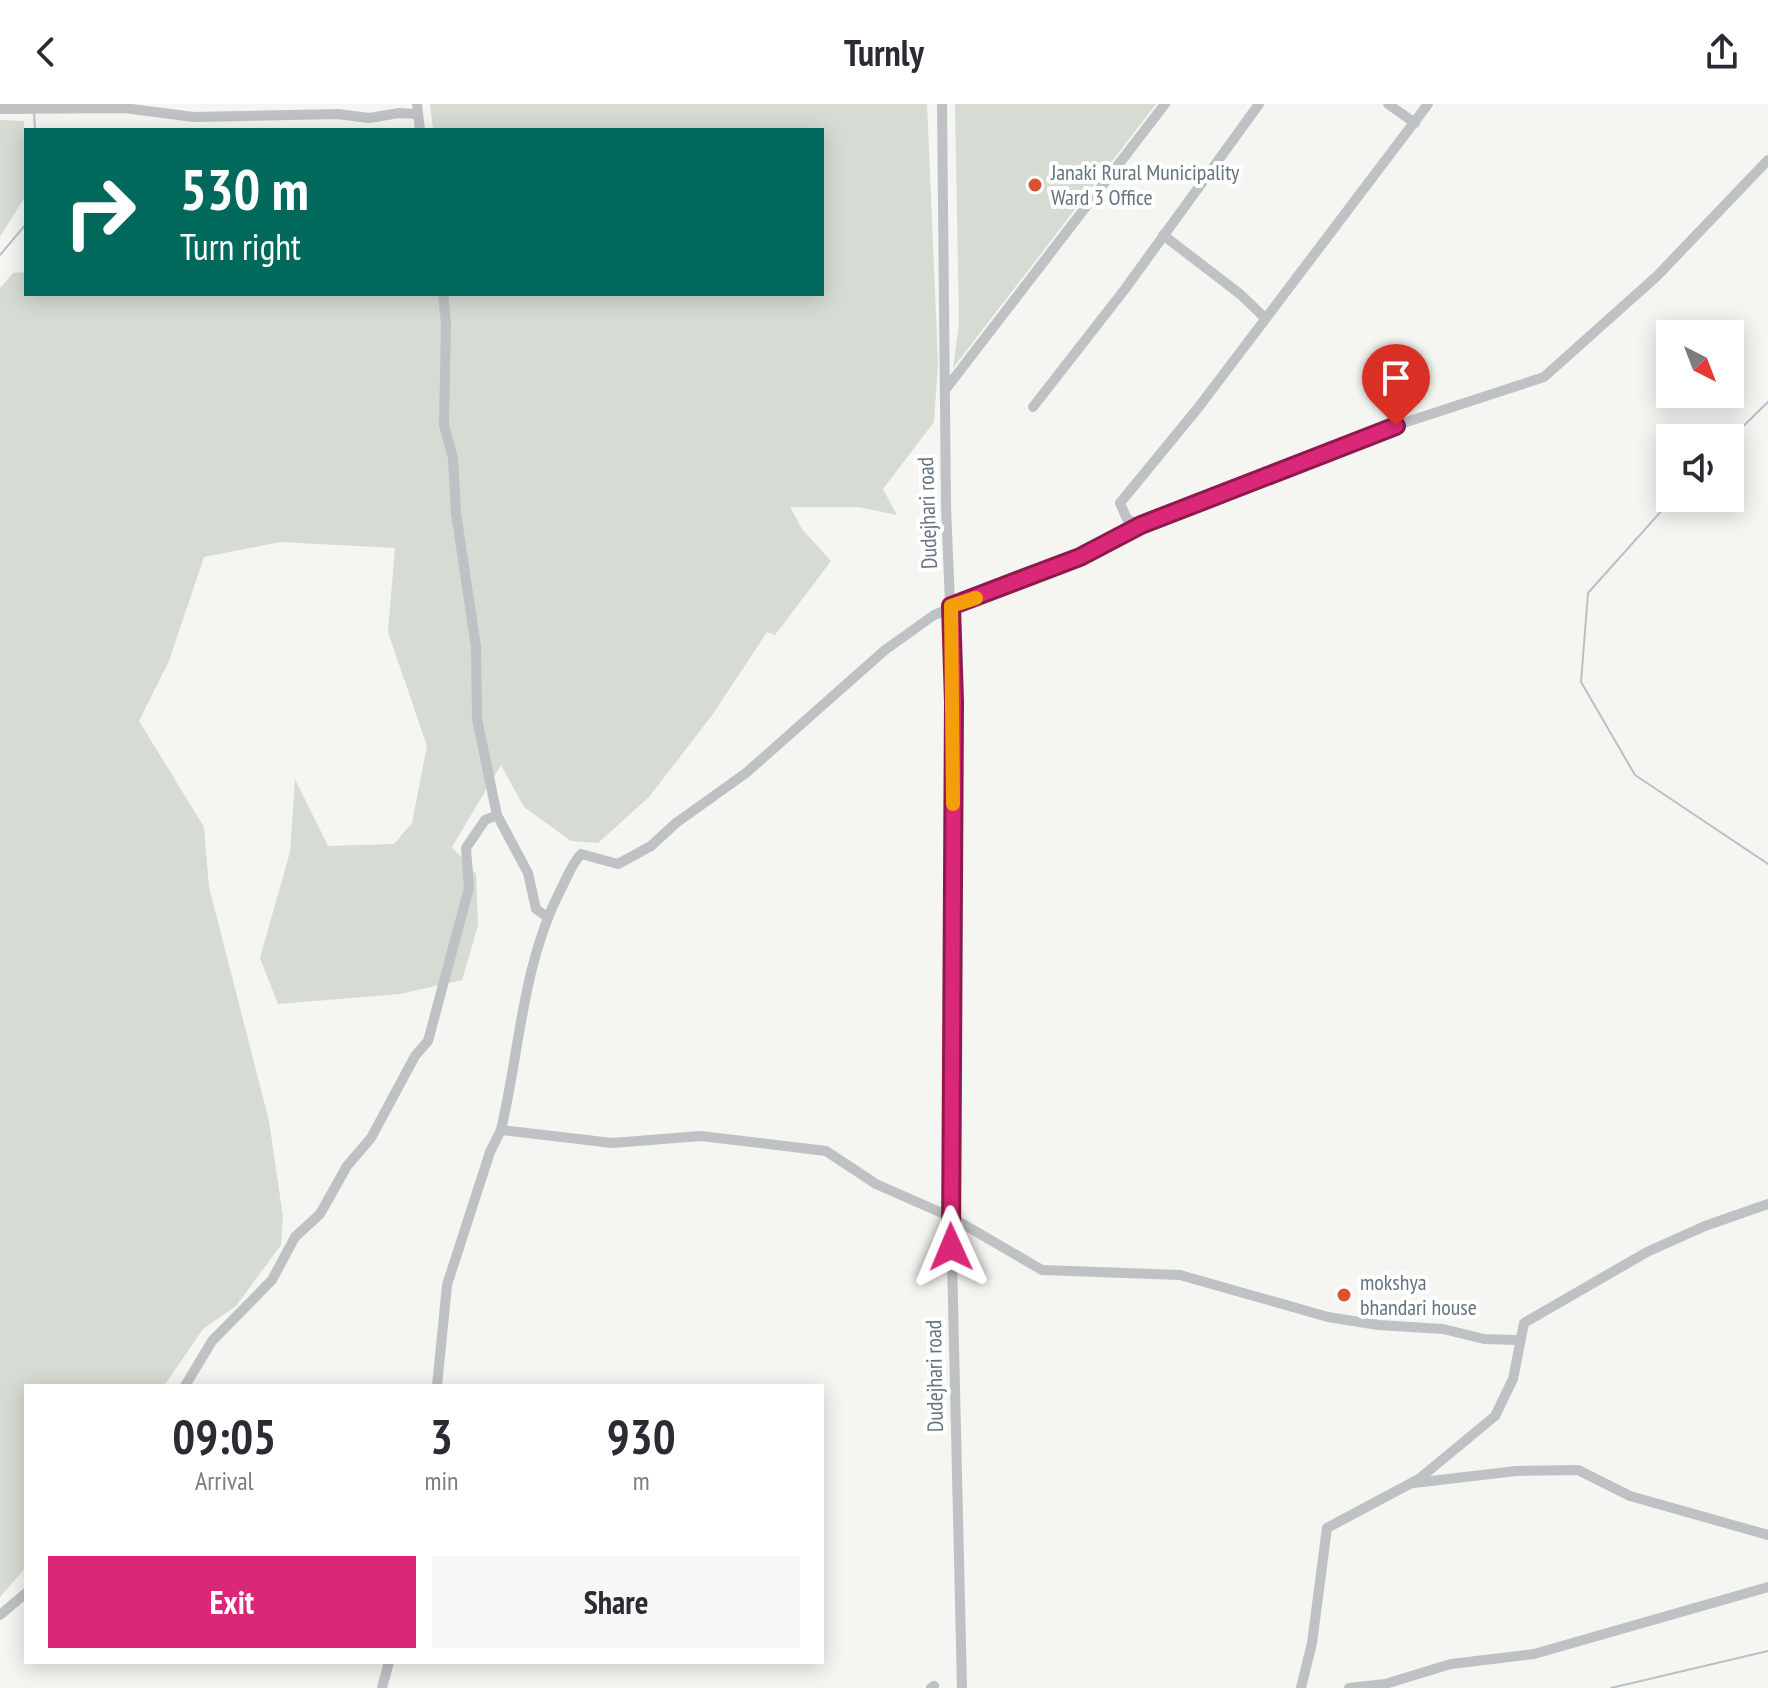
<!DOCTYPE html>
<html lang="en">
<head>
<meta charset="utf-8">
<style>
  :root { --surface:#fff; --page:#f7f7f7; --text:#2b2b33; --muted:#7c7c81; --accent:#db2777 }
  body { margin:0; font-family:"PT Sans Narrow",sans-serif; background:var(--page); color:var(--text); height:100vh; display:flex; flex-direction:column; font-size:30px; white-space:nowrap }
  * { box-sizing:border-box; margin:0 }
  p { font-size:26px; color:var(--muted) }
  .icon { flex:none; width:44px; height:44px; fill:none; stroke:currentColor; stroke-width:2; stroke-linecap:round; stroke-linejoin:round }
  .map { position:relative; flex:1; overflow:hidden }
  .sheet { position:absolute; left:24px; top:1280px; width:800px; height:280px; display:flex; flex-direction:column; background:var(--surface); border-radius:0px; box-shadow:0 4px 20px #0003 }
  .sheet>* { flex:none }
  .banner { position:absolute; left:24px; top:24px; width:800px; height:168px; border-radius:0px; box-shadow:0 4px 20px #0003; background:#00695c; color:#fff; overflow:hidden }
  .needle { width:52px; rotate:138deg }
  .buttons { position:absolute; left:1656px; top:216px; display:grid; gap:16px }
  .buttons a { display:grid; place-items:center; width:88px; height:88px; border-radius:0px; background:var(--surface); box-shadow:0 4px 20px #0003; font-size:40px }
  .pin { position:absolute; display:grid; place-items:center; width:68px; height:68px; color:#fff; margin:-82px -34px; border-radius:50% 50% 50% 0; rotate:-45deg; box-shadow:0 0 8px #0007 }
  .pin .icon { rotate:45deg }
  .me { position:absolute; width:88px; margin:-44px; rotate:359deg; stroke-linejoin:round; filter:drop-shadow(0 0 6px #0008) }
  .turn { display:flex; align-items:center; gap:28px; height:168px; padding:0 24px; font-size:36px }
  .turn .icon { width:104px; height:104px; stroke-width:2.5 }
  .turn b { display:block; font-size:56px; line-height:68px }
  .eta { display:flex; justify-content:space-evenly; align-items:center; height:136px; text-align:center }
  .eta b { font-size:48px; font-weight:800; line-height:56px }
  .button { display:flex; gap:16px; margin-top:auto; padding:16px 24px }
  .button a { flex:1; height:92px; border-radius:0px; background:var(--accent); color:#fff; font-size:32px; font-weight:800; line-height:92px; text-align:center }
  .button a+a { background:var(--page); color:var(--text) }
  header { display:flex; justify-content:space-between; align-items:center; height:104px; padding:0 24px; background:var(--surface); font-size:36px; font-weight:800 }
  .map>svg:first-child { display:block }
  .green { fill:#d6dbd3 }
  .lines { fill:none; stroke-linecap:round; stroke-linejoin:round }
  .stream { stroke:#b7c2c6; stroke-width:2 }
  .minor { stroke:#bec2c5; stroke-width:10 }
  .route-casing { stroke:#8e194d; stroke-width:20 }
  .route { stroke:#db2777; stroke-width:14 }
  .slow { stroke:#f59e0b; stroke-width:14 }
  .poi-dot { fill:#d8532e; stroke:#fff; stroke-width:3 }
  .labels { text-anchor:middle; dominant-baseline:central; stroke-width:8; stroke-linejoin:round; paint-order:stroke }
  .poi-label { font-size:22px; fill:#657580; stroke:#fff; text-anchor:start }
  .street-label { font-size:22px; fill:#657580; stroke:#fff }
</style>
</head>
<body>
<header><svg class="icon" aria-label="back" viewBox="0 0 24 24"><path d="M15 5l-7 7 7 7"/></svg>Turnly<svg class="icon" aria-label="share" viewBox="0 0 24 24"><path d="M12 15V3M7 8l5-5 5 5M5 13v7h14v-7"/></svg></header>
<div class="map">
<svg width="1768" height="1584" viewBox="0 0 1768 1584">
  <rect width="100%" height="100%" fill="#f5f5f1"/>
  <g class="green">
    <path d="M430 0H927L938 258 934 318 883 385 897 411 858 403H790L802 425 831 457 775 531 767 528 713 610 649 693 598 739 571 737 524 703 501 661 452 743 476 770 478 821 462 876 400 890 278 900 260 854 290 748 295 675 328 742 394 740 412 719 427 642 388 528 395 444 281 438 204 453 169 557 139 617 204 723 209 783 269 1017 283 1113 281 1141 236 1202 203 1225 164 1282H26V1463L0 1493V184L13 169 26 168V190H822V26H433Z"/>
    <path d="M955 0H1156L953 264 959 219Z"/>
    <path d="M0 16 24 17 26 91 0 133Z"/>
  </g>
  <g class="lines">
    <g class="stream">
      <path d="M34 8 35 26"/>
      <path d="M0 151 26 120"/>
      <path d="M1730 335 1768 298"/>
      <path d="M1673 394 1588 489 1581 578 1635 671 1768 760"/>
      <path d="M1611 1584 1768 1547"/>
    </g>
    <g class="minor">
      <path d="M417 0 420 26"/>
      <path d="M942 0 946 402 954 598 951 1113 962 1584"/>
      <path d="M1388 0 1415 19"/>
      <path d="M1428 0 1198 304 1120 399 1127 415 1141 421 1376 328 1544 273 1657 172 1768 56"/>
      <path d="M0 5 124 4 194 13 338 10 369 14 399 9 417 10"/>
      <path d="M1163 131 1240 190 1265 214"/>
      <path d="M443 190 446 219 444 321 453 354 456 409 476 543 477 615 497 711 528 769 536 805 546 812"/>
      <path d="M945 286 1165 0"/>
      <path d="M1033 303 1125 185 1259 0"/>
      <path d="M501 1026 612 1039 701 1032 826 1047 876 1080 951 1113 1042 1166 1180 1171 1328 1213 1378 1221 1443 1225 1484 1235 1518 1236"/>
      <path d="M1768 1100 1705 1122 1647 1148 1524 1219 1513 1275 1495 1312 1414 1379 1516 1367 1578 1366 1630 1392 1768 1431"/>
      <path d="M185 1282 212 1237 272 1176 295 1133 320 1110 347 1062 371 1034 415 952 428 937 469 784 466 744 485 716 497 711"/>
      <path d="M437 1282 447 1181 490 1048 501 1026C520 945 522 862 560 787 567 774 571 761 581 750L618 760 651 742 676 719 746 669 885 546 934 511 1080 453 1141 421"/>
      <path d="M0 1511 26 1489"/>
      <path d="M382 1584 389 1558"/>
      <path d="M931 1584 934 1582"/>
      <path d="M1301 1584 1312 1539 1327 1424 1417 1376"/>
      <path d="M1349 1584 1385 1580 1451 1560 1534 1550 1768 1483"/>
    </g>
  </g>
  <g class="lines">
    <defs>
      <path id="route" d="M951 1143 954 598 951 502 1080 453 1141 421 1396 322"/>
    </defs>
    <use href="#route" class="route-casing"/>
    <use href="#route" class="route"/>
    <path class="slow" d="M953 700 951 502 976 494"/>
  </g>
  <g class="poi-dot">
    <circle cx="1035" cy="81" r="8"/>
    <circle cx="1344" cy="1191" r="8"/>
  </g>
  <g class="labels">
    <g class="poi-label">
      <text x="1051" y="68">Janaki Rural Municipality<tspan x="1051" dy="25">Ward 3 Office</tspan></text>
      <text x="1360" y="1178">mokshya<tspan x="1360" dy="25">bhandari house</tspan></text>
    </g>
    <g class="street-label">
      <text transform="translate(927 409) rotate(-92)">Dudejhari road</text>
      <text transform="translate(934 1272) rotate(-91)">Dudejhari road</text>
    </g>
  </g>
</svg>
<div class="buttons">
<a><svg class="needle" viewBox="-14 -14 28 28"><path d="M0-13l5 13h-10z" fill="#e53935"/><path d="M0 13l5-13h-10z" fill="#7c7c81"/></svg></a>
<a><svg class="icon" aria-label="sound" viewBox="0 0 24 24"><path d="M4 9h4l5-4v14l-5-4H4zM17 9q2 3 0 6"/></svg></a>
</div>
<div class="pin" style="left:1396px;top:322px;background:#d93025"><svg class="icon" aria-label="arrive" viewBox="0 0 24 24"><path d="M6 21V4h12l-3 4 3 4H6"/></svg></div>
<svg class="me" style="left:951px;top:1143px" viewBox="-20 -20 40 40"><path d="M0-17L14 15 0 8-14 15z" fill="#db2777" stroke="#fff" stroke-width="4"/></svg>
<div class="banner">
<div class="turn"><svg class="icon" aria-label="right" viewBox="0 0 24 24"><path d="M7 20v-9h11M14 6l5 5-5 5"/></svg><div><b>530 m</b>Turn right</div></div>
</div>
<section class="sheet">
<div class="eta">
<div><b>09:05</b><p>Arrival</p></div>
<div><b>3</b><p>min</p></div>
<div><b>930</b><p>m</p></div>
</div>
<div class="button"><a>Exit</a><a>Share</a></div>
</section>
</div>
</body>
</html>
